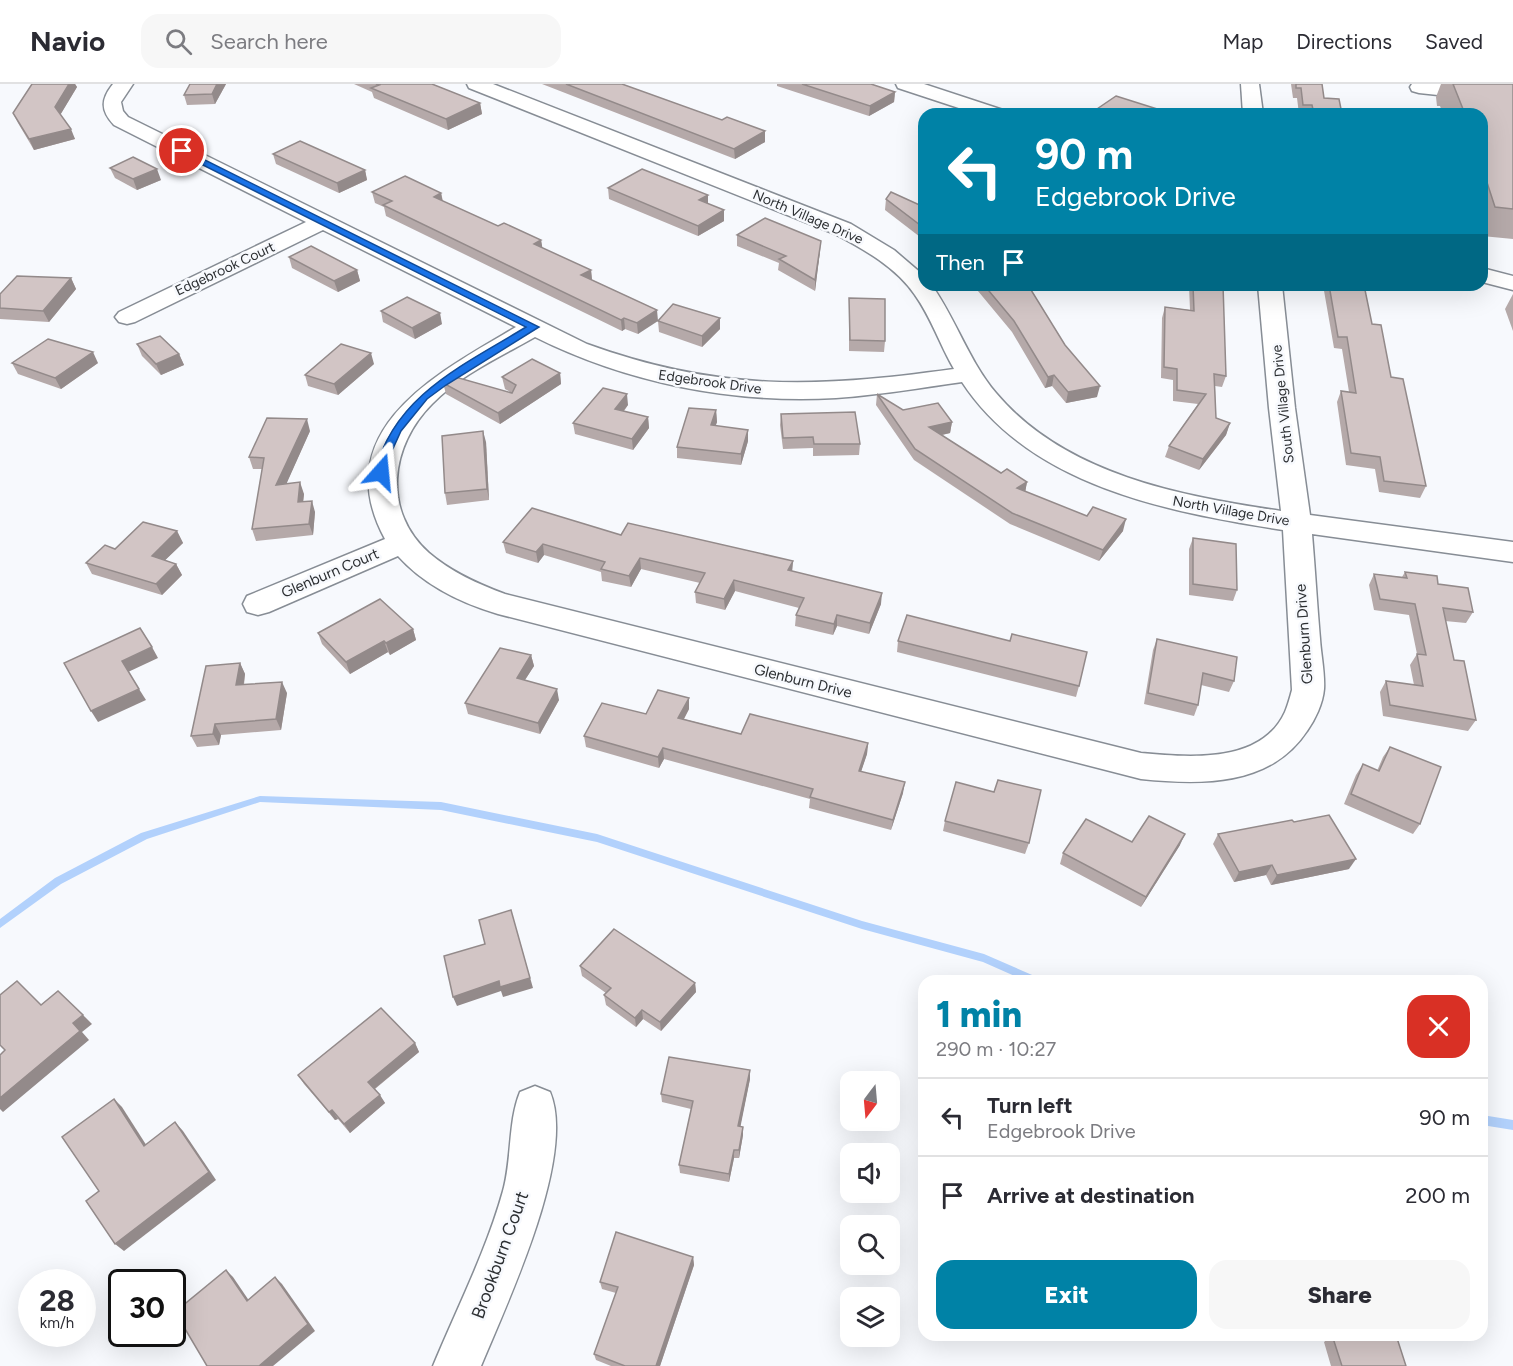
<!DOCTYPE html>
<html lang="en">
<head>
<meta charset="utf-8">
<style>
  :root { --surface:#fff; --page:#f7f7f7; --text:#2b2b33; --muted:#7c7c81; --line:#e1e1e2; --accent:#0082a6 }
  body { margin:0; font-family:Figtree,sans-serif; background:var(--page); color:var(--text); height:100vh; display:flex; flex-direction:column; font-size:22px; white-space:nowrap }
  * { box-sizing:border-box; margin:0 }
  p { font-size:20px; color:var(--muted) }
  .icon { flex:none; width:33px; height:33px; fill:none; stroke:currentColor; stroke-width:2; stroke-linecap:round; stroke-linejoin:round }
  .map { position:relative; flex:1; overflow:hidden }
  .side { position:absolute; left:918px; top:891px; width:570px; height:366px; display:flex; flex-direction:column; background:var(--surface); border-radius:18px; box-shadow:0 6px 24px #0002 }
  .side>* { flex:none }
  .banner { position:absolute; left:918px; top:24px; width:570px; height:183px; border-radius:18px; box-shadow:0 6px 24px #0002; background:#0082a6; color:#fff; overflow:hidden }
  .needle { width:39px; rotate:196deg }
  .tools { position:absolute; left:840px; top:987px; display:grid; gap:12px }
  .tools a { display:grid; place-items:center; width:60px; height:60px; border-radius:12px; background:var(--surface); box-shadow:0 6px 24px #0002; font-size:30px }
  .speed { position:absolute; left:18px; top:1185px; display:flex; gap:12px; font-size:30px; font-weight:700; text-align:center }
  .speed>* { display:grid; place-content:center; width:78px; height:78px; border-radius:50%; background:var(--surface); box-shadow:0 6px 24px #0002; line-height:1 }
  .speed small { font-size:15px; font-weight:400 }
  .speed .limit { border:3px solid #111; border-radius:9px; background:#fff; color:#111 }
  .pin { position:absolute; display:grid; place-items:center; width:51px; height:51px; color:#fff; margin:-26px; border:3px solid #fff; border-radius:50%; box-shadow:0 2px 6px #0007 }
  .me { position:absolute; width:66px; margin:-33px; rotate:18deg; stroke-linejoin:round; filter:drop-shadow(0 0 4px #0008) }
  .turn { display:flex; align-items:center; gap:21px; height:126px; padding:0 18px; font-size:27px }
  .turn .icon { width:78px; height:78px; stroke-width:2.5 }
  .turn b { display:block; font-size:42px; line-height:51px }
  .then { display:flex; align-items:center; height:57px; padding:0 18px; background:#0003; gap:12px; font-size:22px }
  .round { display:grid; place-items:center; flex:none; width:63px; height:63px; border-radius:18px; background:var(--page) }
  .summary { display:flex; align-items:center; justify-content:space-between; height:102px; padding:0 18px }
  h1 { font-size:36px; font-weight:800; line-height:45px; color:var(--accent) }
  .button { display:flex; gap:12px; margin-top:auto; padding:12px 18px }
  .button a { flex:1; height:69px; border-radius:18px; background:var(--accent); color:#fff; font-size:24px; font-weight:800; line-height:69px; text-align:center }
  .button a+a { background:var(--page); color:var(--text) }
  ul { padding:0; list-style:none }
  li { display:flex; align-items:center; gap:18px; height:78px; padding:0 18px; border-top:2px solid var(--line) }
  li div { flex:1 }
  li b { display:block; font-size:22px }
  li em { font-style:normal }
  header { display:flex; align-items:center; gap:36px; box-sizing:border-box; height:84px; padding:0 30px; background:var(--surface); border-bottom:2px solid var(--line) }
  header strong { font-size:28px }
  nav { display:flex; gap:33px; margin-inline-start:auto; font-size:21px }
  .search { width:420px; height:54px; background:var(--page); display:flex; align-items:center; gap:15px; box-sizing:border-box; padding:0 21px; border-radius:18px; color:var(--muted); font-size:22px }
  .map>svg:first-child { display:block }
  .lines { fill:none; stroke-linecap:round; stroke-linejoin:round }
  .stream { fill:#b2d1fc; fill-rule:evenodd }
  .minor-casing { stroke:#878d95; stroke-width:3 }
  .minor { fill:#fff; fill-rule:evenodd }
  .wall { fill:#b5a9a9 }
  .shaded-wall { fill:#938a8a }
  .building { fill:#d2c5c5; stroke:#938a8a; stroke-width:1.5 }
  .route { fill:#1a73e8; stroke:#114b97; stroke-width:1.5 }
  .labels { text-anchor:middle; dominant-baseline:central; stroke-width:5; stroke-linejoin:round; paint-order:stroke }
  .far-street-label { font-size:14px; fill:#2c2f32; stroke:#f7f9fd }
  .street-label { font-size:15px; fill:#2c2f32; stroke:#f7f9fd }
  .near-street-label { font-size:18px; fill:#2c2f32; stroke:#f7f9fd }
</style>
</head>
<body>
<header>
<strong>Navio</strong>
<div class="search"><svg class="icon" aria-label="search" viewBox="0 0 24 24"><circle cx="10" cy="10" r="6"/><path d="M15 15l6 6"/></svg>Search here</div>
<nav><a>Map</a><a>Directions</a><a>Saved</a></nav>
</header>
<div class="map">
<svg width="1513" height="1282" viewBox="0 0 1513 1282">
  <rect width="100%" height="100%" fill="#f7f9fd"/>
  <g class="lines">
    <g class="stream">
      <path d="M260 712 441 718 597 750 862 837 984 870 1039 894 1041 897H1026L983 878 862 845 597 758 441 726 260 718 147 755 61 800 0 844V835L55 794 141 749Z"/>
      <path d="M1482 1031 1513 1036V1046L1482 1041Z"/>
    </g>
    <defs>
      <g id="minor">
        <path d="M133 0 121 18 123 27 128 33 587 260C719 308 817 304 954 285 940 261 931 233 915 211 896 183 865 166 835 150L469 4 467 0H493L851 140 894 166 922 190 924 201 933 203C956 236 969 277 996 309 1065 391 1181 412 1281 427L1269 324 1258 201H1282L1295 324 1310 431 1513 458V478L1312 450C1315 485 1317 520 1320 555 1321 571 1325 589 1324 605 1323 619 1315 636 1307 647 1270 703 1201 701 1141 695L498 530C461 519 424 501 398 472L269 528 258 531 247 528 243 520 247 512 385 455C326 346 438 289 516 243L323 146 135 238 127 240 119 238 115 233 119 228 306 138 114 41C100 26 101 15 113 0ZM535 253C627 299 732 320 836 314 878 311 920 304 962 298 1031 403 1169 428 1283 446L1292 606C1290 613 1288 621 1285 628 1261 681 1187 673 1141 669L505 510C478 500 451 488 429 469 382 427 390 362 432 320 460 291 500 273 535 253Z"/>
        <path d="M896 0H924L1003 26 1006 30H977L898 4Z"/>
        <path d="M1241 0H1259L1263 30H1243Z"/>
        <path d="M1412 0H1443L1513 7V19L1419 9 1412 7 1410 3Z"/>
        <path d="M1482 184 1513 192V206L1482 198Z"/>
        <path d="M535 1002 550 1008C577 1072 507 1219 481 1282H433C457 1224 486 1168 503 1107 512 1075 508 1037 520 1008Z"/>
      </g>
    </defs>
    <use href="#minor" class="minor-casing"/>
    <use href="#minor" class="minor"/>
  </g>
  <g class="wall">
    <path d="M32 0H75L77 3 60 31 75 55 34 66 18 39 13 29Z"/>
    <path d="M190 0H226L215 20 187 21 184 11Z"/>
    <path d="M354 0H432L480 19 482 30 448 46 374 14 372 8Z"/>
    <path d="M542 0H622L722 36 765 47V58L735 75Z"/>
    <path d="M777 0H871L895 8 894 18 869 32 777 2Z"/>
    <path d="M1291 0H1322L1324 14 1342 30H1346H1299L1297 14H1293Z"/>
    <path d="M1441 0H1513V155L1482 152V30H1443L1440 22H1437L1436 13Z"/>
    <path d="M273 70 365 86 367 96 339 109 276 80Z"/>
    <path d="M110 84 161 96 137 106 115 94Z"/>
    <path d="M608 104 708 111V120L724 137 698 152 609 115Z"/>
    <path d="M372 108 441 109 443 117 498 142 541 156 542 164 591 186 592 196 657 226 638 250 625 245 622 247 386 132 384 123 375 119Z"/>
    <path d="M886 115 924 123V156L885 126Z"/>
    <path d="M737 151 820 167 815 207 778 186 779 179 737 162Z"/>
    <path d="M289 173 357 186 360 197 338 208 292 184Z"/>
    <path d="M71 194 76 205 49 238 0 235V210Z"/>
    <path d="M973 201H1028L1097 313 1066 319 1052 302 1045 304 1012 248Z"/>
    <path d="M1189 201H1223L1226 292 1222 303 1215 302 1216 334 1230 339 1226 351 1199 386 1165 373 1169 362 1198 320 1173 317V296L1161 294 1162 234 1165 223 1190 226Z"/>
    <path d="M1323 201H1364L1372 240 1391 293 1426 402 1420 414 1379 408 1375 385 1346 381 1337 318 1341 307 1349 308 1342 265 1334 264Z"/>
    <path d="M1513 210V247L1505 225Z"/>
    <path d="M849 214 885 257 884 268 849 267Z"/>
    <path d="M381 227 442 240 415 255 383 238Z"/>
    <path d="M658 237 720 245 702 263 659 248Z"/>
    <path d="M137 260 179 270 184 281 161 291 142 272Z"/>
    <path d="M12 279H98L61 305 18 290Z"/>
    <path d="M374 280 338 311 308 302 305 291Z"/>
    <path d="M560 289 561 300 500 340 446 310 443 299 512 309 505 305 502 293Z"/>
    <path d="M877 310 903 326 952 338 950 349 942 351 1001 389 1027 398 1025 408 1123 447 1099 477 1010 440 914 376 876 321Z"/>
    <path d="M628 321 624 327 648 333 649 344 633 366 575 350 573 339Z"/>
    <path d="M716 326 717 338 715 342 748 357 741 381 677 374V363Z"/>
    <path d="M781 330 860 360 859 371 813 372V364L783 365 780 341Z"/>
    <path d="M310 347 286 400 304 410 303 417 315 428 313 451 256 457 252 445 262 385H253L249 373Z"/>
    <path d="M486 358 489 416 447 421 445 409Z"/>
    <path d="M177 447 183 459 165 476 176 480 182 491 162 511 92 490 86 479 115 465Z"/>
    <path d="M621 451 793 477 792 487 881 520 869 550 837 542 833 551 795 542 796 531 799 524 735 507 725 526 696 519 695 508 700 499 641 485 631 503 602 497 601 488 544 471 538 479 506 469 503 458Z"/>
    <path d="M1193 454 1237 506 1233 517 1189 511V465Z"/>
    <path d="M1405 488 1438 500 1473 528 1466 539 1445 537 1454 576 1476 636 1468 647 1383 632 1380 608 1386 597 1414 601 1410 581 1417 570 1409 531 1374 526 1369 501 1374 490 1402 493Z"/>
    <path d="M413 545 416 556 390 571 388 568 350 590 322 560 318 549Z"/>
    <path d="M1157 555 1234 597 1229 608 1201 601 1198 621 1194 632 1144 620 1153 566Z"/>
    <path d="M898 557 1079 602 1076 613 897 568Z"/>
    <path d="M531 571 534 582 525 596 559 616 540 650 468 630 465 619Z"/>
    <path d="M240 579 245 590 244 601 287 609 281 646 221 651 219 661 197 663 191 652Z"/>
    <path d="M689 625 684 635 741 650 868 659 867 670 861 687 903 709 891 746 809 724 810 715 664 675 659 684 586 663 584 652 646 630Z"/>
    <path d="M1390 663 1420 740 1413 750 1344 720 1356 691 1363 680 1377 687 1383 673Z"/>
    <path d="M945 737 1029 759 1025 770 943 747Z"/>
    <path d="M1294 738 1349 785 1271 801 1266 791 1234 798 1213 760 1218 750Z"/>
    <path d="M1132 758 1180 761 1141 823 1060 780 1063 769Z"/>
    <path d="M580 882 695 899 696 908 661 947 643 935 636 943 606 921 604 911 606 909 582 892Z"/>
    <path d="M415 959 419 968 375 1005 385 1019 350 1049 338 1035 335 1036 304 1000 298 991Z"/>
    <path d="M750 995 740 1042 743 1043V1051L739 1074H734L729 1098 680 1089 679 1081 691 1025 662 1018 661 1010Z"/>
    <path d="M693 1173 694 1181 660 1282H611L596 1276 594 1270 616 1209 602 1205 600 1198Z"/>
    <path d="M1329 1251H1396L1406 1282H1331L1324 1258 1330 1253Z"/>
  </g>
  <g class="shaded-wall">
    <path d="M69 0H75L77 3 59 33 55 23Z"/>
    <path d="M217 0H226L215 20 212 10Z"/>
    <path d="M895 8 894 18 869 32 870 22Z"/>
    <path d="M480 19 482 30 448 46 446 35Z"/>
    <path d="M71 45 75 55 34 66 29 55Z"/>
    <path d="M765 47V58L735 75 734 65Z"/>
    <path d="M157 85 161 96 137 106 133 95Z"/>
    <path d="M365 86 367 96 339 109 337 99Z"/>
    <path d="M441 109 443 120 434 113Z"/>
    <path d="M708 111V121L699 116Z"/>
    <path d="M724 126V137L698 152V142Z"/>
    <path d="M541 156 543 167 534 160Z"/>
    <path d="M821 157 820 167 815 207V196Z"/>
    <path d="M357 186 360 197 338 208 334 197Z"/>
    <path d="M591 186 592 196 581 191Z"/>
    <path d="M71 194 76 205 49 238 43 227Z"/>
    <path d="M657 226 658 237 638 250 637 239Z"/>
    <path d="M440 229 442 240 415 255 412 244Z"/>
    <path d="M624 234 625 245 622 247 621 236Z"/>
    <path d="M720 234V245L702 263V252Z"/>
    <path d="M93 268 98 279 61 305 55 294Z"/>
    <path d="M371 269 374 280 338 311 334 300Z"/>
    <path d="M179 270 184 281 161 291 156 280Z"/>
    <path d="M560 289 561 300 500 340 498 329Z"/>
    <path d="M1054 291 1052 302 1045 304 1048 293Z"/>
    <path d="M1100 302 1097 313 1066 319 1068 308Z"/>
    <path d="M627 310 628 321 616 336 615 325Z"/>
    <path d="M716 326 717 338 712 353 711 341Z"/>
    <path d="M648 333 649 344 633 366 632 355Z"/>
    <path d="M307 335 310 347 281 412 276 401Z"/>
    <path d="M952 338 950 349 928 354 929 343Z"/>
    <path d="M1230 339 1226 351 1199 386 1203 375Z"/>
    <path d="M748 346V357L741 381V370Z"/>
    <path d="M483 347 486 358 489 416 487 405Z"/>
    <path d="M300 398 304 410 302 429 298 418Z"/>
    <path d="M1027 398 1025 409 1017 404Z"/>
    <path d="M312 417 315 428 313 451 309 440Z"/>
    <path d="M1126 435 1123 447 1099 477 1103 466Z"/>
    <path d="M177 447 183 459 157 484 152 472Z"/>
    <path d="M543 460 544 471 538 479 536 468Z"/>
    <path d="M640 474 641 485 631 503 629 492Z"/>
    <path d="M793 477 792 488 788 486Z"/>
    <path d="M176 480 182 491 162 511 156 500Z"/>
    <path d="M734 496 735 507 725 526 724 515Z"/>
    <path d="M882 509 881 520 869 550 870 539Z"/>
    <path d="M837 531V542L833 551 834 540Z"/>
    <path d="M413 545 416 556 390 571 386 559Z"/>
    <path d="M384 557 388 568 350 590 346 578Z"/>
    <path d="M152 563 158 574 128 588 122 577Z"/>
    <path d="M531 571 534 582 519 605 517 594Z"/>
    <path d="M240 579 245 590 242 612 236 601Z"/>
    <path d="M282 598 287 609 281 646 276 635Z"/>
    <path d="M139 605 146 616 98 638 91 627Z"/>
    <path d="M557 605 559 616 540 650 538 639Z"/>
    <path d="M689 614V625L679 644 678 634Z"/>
    <path d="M215 640 221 651 219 661 213 650Z"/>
    <path d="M868 659 867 670 858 697 859 687Z"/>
    <path d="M663 664 664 675 659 684 658 673Z"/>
    <path d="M905 698 903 709 891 746 893 736Z"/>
    <path d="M1185 750 1180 761 1141 823 1146 813Z"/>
    <path d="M1356 775 1349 785 1271 801 1277 791Z"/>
    <path d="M1272 781 1266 791 1234 798 1239 788Z"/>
    <path d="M511 826 533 904 503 913 501 907 457 922 453 913Z"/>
    <path d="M695 899 696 908 661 947 660 938Z"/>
    <path d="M642 926 643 935 636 943 635 934Z"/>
    <path d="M83 931 92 940 82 948 89 956 3 1028 0 1025V1014L73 939Z"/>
    <path d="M415 959 419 968 373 1006 368 998Z"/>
    <path d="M750 986V995L739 1050 738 1042Z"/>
    <path d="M380 1011 385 1019 350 1049 344 1040Z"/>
    <path d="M114 1015 122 1023 152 1070 144 1062Z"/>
    <path d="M332 1026 338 1035 335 1036 329 1028Z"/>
    <path d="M175 1038 183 1047 216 1096 124 1167 115 1160Z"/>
    <path d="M743 1043V1051L739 1074V1066Z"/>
    <path d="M734 1066V1074L729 1098V1090Z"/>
    <path d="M693 1173 694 1181 660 1282H656Z"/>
    <path d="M226 1186 233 1193 254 1224 247 1217Z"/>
    <path d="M275 1193 282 1200 315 1247 273 1282H259Z"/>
  </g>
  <g class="building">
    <path d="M32 0H69L55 23 71 45 29 55 13 29Z"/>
    <path d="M190 0H217L212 10 184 11Z"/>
    <path d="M376 0H432L480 19 446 35 371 4 379 1Z"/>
    <path d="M566 0H622L722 36 727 33 765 47 734 65Z"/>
    <path d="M802 0H871L895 8 870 22Z"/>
    <path d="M1296 0H1322L1324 14 1339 15 1342 30H1346H1314L1312 21H1303L1301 4H1296Z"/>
    <path d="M1453 0H1513V125L1495 123 1482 83V30H1465Z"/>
    <path d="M1116 12 1173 30H1102L1094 27Z"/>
    <path d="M300 57 365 86 337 99 273 70Z"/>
    <path d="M133 73 157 85 133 95 110 84Z"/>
    <path d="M642 85 708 111 699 116 724 126 698 142 608 104Z"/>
    <path d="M405 92 441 109 434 113 498 142 504 139 541 156 534 160 591 186 581 191 657 226 637 239 624 234 621 236 383 121 392 117 372 108Z"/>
    <path d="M891 108 924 123V144L886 115Z"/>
    <path d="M765 134 821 157 815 196 779 175 786 172 737 151Z"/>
    <path d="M311 162 357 186 334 197 289 173Z"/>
    <path d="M17 192 71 194 43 227 0 224V210Z"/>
    <path d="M984 201H1028L1065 261 1100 302 1068 308 1054 291 1048 293 1014 237Z"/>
    <path d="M1193 201H1223L1226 292 1214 290 1216 334 1230 339 1203 375 1169 362 1206 310 1177 306V285L1164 283 1165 223 1194 227Z"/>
    <path d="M1329 201H1364L1372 240 1381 241 1391 293 1403 295 1426 402 1384 397 1380 373 1351 369 1341 307 1356 309 1347 253H1338Z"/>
    <path d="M407 213 440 229 412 244 381 227Z"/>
    <path d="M849 214 885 215V257L850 256Z"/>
    <path d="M673 220 720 234 702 252 658 237Z"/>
    <path d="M160 252 179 270 156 280 137 260Z"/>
    <path d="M48 255 93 268 55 294 12 279Z"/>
    <path d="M341 260 371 269 334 300 305 291Z"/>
    <path d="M532 275 560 289 498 329 443 299 452 292 512 309 516 301 502 293Z"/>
    <path d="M603 304 627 310 615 325 648 333 632 355 573 339Z"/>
    <path d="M877 310 903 326 938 319 952 338 929 343 1001 389 1007 385 1027 398 1017 404 1087 432 1093 423 1126 435 1103 466 1012 429 915 365Z"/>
    <path d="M689 324 716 326 711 341 748 346 741 370 677 363Z"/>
    <path d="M855 328 860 360H814L813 353 783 354 781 330Z"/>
    <path d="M267 334 307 335 276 401 300 398 298 418 312 417 309 440 252 445 264 374 249 373Z"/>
    <path d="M483 347 487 405 445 409 442 352Z"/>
    <path d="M532 424 621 451 628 439 793 477 788 486 882 509 870 539 837 531 834 540 796 531 804 514 734 496 724 515 695 508 705 489 640 474 629 492 601 485 605 478 543 460 536 468 503 458Z"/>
    <path d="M143 438 177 447 152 472 176 480 156 500 86 479 105 461 115 465Z"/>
    <path d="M1193 454 1236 460 1237 506 1193 500Z"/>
    <path d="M1405 488 1437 492 1438 500 1468 504 1473 528 1443 524 1454 576 1464 577 1476 636 1390 621 1386 597 1423 602 1417 570 1426 571 1415 520 1380 515 1374 490 1407 494Z"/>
    <path d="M380 515 413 545 386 559 384 557 346 578 318 549Z"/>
    <path d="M907 531 1010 557 1012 550 1087 568 1079 602 898 557Z"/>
    <path d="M140 544 152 563 122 577 139 605 91 627 64 579Z"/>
    <path d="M1157 555 1237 573 1234 597 1203 589 1198 621 1148 609Z"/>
    <path d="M500 564 531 571 517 594 557 605 538 639 465 619Z"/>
    <path d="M240 579 236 601 282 598 276 635 215 640 213 650 191 652 206 582Z"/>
    <path d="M658 606 689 614 678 634 741 650 750 630 868 659 859 687 905 698 893 736 810 713 813 705 663 664 658 673 584 652 602 619 646 630Z"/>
    <path d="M1390 663 1441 683 1420 740 1351 710 1363 680 1379 687Z"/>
    <path d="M998 696 1041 706 1029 759 945 737 956 698 994 708Z"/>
    <path d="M1329 731 1356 775 1277 791 1272 781 1239 788 1218 750 1292 736 1294 738Z"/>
    <path d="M1149 732 1185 750 1146 813 1063 769 1086 735 1132 758Z"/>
    <path d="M511 826 530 894 500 903 499 897 453 913 444 872 485 860 479 836Z"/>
    <path d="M614 845 695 899 660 938 642 926 635 934 604 911 611 904 580 882Z"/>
    <path d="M17 897 41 921 58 907 83 931 73 939 80 947 0 1014V971L5 966 0 961V911Z"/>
    <path d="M381 924 415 959 368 998 380 1011 344 1040 332 1026 329 1028 298 991Z"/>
    <path d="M669 973 750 986 738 1042 743 1043 739 1066H734L729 1090 679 1081 693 1017 661 1010Z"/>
    <path d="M114 1015 144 1062 175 1038 209 1088 115 1160 86 1117 99 1107 62 1053Z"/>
    <path d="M616 1148 693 1173 656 1282H625L594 1270 618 1203 600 1198Z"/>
    <path d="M226 1186 247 1217 275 1193 308 1240 259 1282H207L175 1228Z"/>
    <path d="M1332 1251H1396L1406 1282H1342Z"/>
  </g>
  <path class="route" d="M179 66H185L539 243 446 301 427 315 401 347 391 369 385 391H377L375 388C394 311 464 281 526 243L179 69Z"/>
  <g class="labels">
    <g class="far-street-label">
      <text transform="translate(808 133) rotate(23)">North Village Drive</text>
      <text transform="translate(225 185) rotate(-25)">Edgebrook Court</text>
      <text transform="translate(710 298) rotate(8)">Edgebrook Drive</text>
      <text transform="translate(1283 320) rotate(-96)">South Village Drive</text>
      <text transform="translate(1231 427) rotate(10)">North Village Drive</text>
    </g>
    <g class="street-label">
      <text transform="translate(330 489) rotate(-23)">Glenburn Court</text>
      <text transform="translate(1304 550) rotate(-94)">Glenburn Drive</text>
      <text transform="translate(803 597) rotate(14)">Glenburn Drive</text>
    </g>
    <g class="near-street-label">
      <text transform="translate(500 1171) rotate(-70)">Brookburn Court</text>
    </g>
  </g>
</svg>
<div class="tools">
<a><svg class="needle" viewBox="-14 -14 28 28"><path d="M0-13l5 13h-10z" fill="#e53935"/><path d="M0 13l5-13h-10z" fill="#7c7c81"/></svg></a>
<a><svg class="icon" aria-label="sound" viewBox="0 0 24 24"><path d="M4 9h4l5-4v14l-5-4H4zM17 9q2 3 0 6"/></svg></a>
<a><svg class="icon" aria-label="search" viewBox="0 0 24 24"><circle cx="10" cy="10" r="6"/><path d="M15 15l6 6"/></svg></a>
<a><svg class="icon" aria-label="layers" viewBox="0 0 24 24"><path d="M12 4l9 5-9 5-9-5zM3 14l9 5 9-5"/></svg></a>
</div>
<div class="speed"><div>28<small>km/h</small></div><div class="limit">30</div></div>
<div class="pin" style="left:182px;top:67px;background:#d93025"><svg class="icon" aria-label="arrive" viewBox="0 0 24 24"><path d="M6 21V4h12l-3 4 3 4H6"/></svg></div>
<svg class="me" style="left:381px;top:388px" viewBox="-20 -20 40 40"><path d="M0-17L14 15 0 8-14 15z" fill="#1a73e8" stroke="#fff" stroke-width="4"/></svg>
<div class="banner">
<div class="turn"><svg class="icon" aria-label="left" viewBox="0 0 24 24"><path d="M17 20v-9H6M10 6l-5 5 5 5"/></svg><div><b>90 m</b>Edgebrook Drive</div></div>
<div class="then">Then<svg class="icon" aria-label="arrive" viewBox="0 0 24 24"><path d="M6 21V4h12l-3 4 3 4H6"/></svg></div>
</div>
<section class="side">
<div class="summary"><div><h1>1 min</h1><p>290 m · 10:27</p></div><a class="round" style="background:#d93025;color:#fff"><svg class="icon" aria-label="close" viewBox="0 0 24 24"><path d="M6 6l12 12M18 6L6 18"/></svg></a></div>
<ul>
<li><svg class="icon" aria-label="left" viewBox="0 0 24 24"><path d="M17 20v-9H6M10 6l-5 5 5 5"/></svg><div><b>Turn left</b><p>Edgebrook Drive</p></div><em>90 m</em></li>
<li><svg class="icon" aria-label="arrive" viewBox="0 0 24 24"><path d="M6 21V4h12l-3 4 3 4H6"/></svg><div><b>Arrive at destination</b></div><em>200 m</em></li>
</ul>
<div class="button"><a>Exit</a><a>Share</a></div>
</section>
</div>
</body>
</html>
